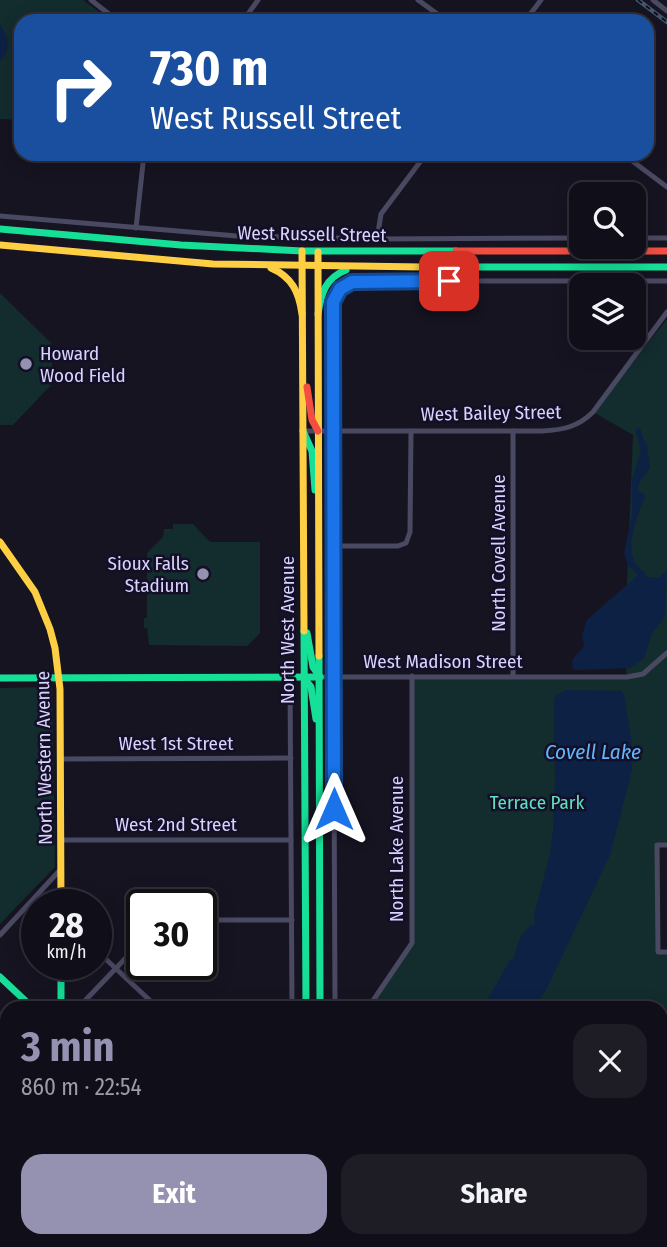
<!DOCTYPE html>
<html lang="en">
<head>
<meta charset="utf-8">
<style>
  :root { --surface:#100f19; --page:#1e1d26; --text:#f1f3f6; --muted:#9c9ca2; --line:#302f38; --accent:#9591b1 }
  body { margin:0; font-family:"Fira Sans Condensed",sans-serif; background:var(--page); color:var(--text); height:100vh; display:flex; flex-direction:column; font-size:26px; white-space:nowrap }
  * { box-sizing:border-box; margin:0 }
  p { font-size:23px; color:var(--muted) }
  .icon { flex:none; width:38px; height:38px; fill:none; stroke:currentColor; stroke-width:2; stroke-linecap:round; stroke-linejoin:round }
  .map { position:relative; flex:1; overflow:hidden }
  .panel { position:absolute; left:0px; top:1001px; width:668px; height:247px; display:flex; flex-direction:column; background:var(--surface); border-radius:21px 21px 0 0; box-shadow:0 4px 18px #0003,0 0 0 2px var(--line) }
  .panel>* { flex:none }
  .top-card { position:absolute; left:14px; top:14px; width:640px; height:147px; border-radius:21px; box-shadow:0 4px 18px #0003,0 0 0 2px var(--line); background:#1a4fa0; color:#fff; overflow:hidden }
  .buttons { position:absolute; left:569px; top:182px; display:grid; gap:14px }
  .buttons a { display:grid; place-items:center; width:77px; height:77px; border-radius:14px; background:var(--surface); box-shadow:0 4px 18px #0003,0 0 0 2px var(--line); font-size:35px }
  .speed { position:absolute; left:21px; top:889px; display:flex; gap:14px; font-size:35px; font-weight:700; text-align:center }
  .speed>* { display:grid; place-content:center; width:91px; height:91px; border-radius:50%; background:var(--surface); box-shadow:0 4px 18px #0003,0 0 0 2px var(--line); line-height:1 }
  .speed small { font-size:18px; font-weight:400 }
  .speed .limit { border:4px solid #111; border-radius:10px; background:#fff; color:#111 }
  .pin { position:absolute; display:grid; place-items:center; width:60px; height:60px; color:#fff; margin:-30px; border-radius:14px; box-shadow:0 4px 10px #0006 }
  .me { position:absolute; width:77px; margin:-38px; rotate:0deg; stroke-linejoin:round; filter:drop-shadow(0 0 5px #0008) }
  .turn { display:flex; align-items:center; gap:24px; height:147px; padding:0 21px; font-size:32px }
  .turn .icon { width:91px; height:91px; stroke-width:2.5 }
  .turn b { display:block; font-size:49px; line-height:60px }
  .round { display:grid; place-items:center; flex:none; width:74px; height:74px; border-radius:21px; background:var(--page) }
  .overview { display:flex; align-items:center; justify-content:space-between; height:119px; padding:0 21px }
  h1 { font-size:42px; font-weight:700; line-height:52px; color:var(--accent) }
  .button { display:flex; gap:14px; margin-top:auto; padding:14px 21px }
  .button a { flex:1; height:80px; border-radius:21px; background:var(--accent); color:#fff; font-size:28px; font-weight:700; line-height:80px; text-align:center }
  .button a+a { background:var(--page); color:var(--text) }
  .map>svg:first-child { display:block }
  .green { fill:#132c2d }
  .water { fill:#0d2144 }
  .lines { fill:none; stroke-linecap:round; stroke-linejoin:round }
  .street { stroke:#4a4962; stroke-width:5 }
  .fast { stroke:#16e098; stroke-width:7 }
  .slow { stroke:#ffcf43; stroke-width:7 }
  .jam { stroke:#f24e42; stroke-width:7 }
  .rail-casing { stroke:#43596b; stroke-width:4.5 }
  .rail { stroke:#130f26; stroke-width:2; stroke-dasharray:5; stroke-linecap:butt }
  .route-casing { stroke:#114b97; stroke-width:18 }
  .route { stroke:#1a73e8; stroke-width:12 }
  .poi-dot { fill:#9591b1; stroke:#130f26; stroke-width:2.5 }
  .labels { text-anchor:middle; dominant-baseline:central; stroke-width:5; stroke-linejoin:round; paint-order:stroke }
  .street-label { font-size:19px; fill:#d9d4ff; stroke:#130f26 }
  .poi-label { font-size:19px; fill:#d9d4ff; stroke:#130f26; text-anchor:start }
  .park-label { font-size:19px; fill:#5fe0c0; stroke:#130f26 }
  .water-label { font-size:21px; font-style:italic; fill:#62b6ff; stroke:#130f26 }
</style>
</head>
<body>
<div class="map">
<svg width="667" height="1247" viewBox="0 0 667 1247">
  <rect width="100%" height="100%" fill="#161421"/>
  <g class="green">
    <path d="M0 0H83L111 21H21V120L0 119Z"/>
    <path d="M0 293 52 344V384L13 425H0Z"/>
    <path d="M667 319V845H657L658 952H667V1060L662 1061V1008H368L412 943V676H627L624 654 633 435 593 412Z"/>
    <path d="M173 524H193L210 542H260V633L247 646 149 645 147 628H144V618H147V553L163 537 164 529H173Z"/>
    <path d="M52 687 55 867 0 924V688Z"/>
  </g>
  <g class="water">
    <path d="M0 24C8 37 12 50 0 61Z"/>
    <path d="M638 428H640L644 441 647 444 650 468 638 485 639 492 644 494 645 497C636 516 620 559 644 571L646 577 659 578 667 570 665 617 652 633 644 658 630 668 577 670 573 669 572 660 584 646 582 635 587 620 637 576V574L628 566 624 553 632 516V480L641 451 636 431Z"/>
    <path d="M565 690 621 691 624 695 631 738 632 770 610 855 546 990 531 1008H479L484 1006 510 960 514 958C517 945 522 928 535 924L534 915 550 854 553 831 555 779 554 700 557 695Z"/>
    <path d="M0 1213 7 1228V1241H10L12 1247H0Z"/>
  </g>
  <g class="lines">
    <g class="street">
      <path d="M91 0 118 21"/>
      <path d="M418 0 447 21"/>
      <path d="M653 0 667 11"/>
      <path d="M243 21 258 0"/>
      <path d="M525 21 541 0"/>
      <path d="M365 154 424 156"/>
      <path d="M623 154 667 187"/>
      <path d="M0 216 237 236 377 239 581 238"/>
      <path d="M136 228 144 154"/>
      <path d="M634 238H667"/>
      <path d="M377 239 381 214 426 154"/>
      <path d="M303 431H542C563 430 578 427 593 412L667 312"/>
      <path d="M333 546H398L406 543 410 532 411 431"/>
      <path d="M513 676V431"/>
      <path d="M290 677 292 1008"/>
      <path d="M320 677H627L643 674 667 653"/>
      <path d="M61 759 291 758"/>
      <path d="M61 840H291"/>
      <path d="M667 845H657L658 952H667"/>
      <path d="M37 895 47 905"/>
      <path d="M201 920H292"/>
      <path d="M0 935 61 869"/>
      <path d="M96 950 158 1008"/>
      <path d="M335 1006 332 309C333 292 342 282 359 281H667"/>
      <path d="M78 1008 142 941"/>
      <path d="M229 1008 292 1004 335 1006V1008"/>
      <path d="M368 1008 412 943V676"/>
      <path d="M662 1061 667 1060"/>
      <path d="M662 1166H667"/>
      <path d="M491 1241V1247"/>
      <path d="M573 1241V1247"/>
      <path d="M409 1247V1241"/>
      <path d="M656 1247V1241"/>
    </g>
    <g class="fast">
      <path d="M0 229 181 245 302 251H456"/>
      <path d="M423 267H667"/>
      <path d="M318 314C321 294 325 278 346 270"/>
      <path d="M303 431 312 451 315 490"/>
      <path d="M304 631 306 1008"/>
      <path d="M307 633 313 667 320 677"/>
      <path d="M319 656 320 1008"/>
      <path d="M303 677 311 687 316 719"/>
      <path d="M0 678 320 677"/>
      <path d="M61 964V1008"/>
      <path d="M0 977 33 1008"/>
      <path d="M62 1241V1247"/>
      <path d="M283 1241 290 1247"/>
      <path d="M322 1241V1247"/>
      <path d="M329 1241V1247"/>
    </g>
    <g class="slow">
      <path d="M0 245 213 264 423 267"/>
      <path d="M302 251 304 631"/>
      <path d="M318 252 319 656"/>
      <path d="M271 268C292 277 299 292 302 314"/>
      <path d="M0 542 35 592 50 629 55 648 60 689 61 905"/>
    </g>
    <g class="jam">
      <path d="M456 251H667"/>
      <path d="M307 387 312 420 318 431"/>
    </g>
    <defs>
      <path id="rail" d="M638 0 667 22"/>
    </defs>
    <use href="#rail" class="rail-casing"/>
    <use href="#rail" class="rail"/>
  </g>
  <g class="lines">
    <defs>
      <path id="route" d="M334 809 333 302 340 289 352 282 449 281"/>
    </defs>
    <use href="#route" class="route-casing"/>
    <use href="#route" class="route"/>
  </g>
  <g class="poi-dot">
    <circle cx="26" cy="364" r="7"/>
    <circle cx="203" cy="574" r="7"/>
  </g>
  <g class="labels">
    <g class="street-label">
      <text transform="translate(312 234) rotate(1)">West Russell Street</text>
      <text transform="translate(491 413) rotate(-1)">West Bailey Street</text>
      <text transform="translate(498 553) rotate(-90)">North Covell Avenue</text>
      <text transform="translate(287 630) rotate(-90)">North West Avenue</text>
      <text x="443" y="661">West Madison Street</text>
      <text x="176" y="743">West 1st Street</text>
      <text transform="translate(44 758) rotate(-91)">North Western Avenue</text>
      <text x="176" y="824">West 2nd Street</text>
      <text transform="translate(396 849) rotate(-90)">North Lake Avenue</text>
    </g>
    <g class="poi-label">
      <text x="40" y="353">Howard<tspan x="40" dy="22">Wood Field</tspan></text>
      <text x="189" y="563" text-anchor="end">Sioux Falls<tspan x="189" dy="22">Stadium</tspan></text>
    </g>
    <g class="park-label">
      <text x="537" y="802">Terrace Park</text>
    </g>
    <g class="water-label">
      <text x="593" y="752">Covell Lake</text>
    </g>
  </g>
</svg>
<div class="buttons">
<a><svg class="icon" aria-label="search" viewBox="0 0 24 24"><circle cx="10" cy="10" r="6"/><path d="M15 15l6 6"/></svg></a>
<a><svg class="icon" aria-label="layers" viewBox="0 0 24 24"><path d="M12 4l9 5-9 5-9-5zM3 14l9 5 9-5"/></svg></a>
</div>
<div class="speed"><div>28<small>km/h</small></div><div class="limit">30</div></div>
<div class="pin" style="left:449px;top:281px;background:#d93025"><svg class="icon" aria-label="arrive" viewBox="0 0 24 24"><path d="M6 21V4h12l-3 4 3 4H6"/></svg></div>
<svg class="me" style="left:334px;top:809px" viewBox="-20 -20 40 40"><path d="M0-17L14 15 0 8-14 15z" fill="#1a73e8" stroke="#fff" stroke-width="4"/></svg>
<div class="top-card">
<div class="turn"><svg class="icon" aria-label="right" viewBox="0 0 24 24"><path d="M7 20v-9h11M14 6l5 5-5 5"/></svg><div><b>730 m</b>West Russell Street</div></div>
</div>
<section class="panel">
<div class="overview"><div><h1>3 min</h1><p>860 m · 22:54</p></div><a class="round"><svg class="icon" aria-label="close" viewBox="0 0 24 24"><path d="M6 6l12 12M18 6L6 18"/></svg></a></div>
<div class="button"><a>Exit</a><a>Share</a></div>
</section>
</div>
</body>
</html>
